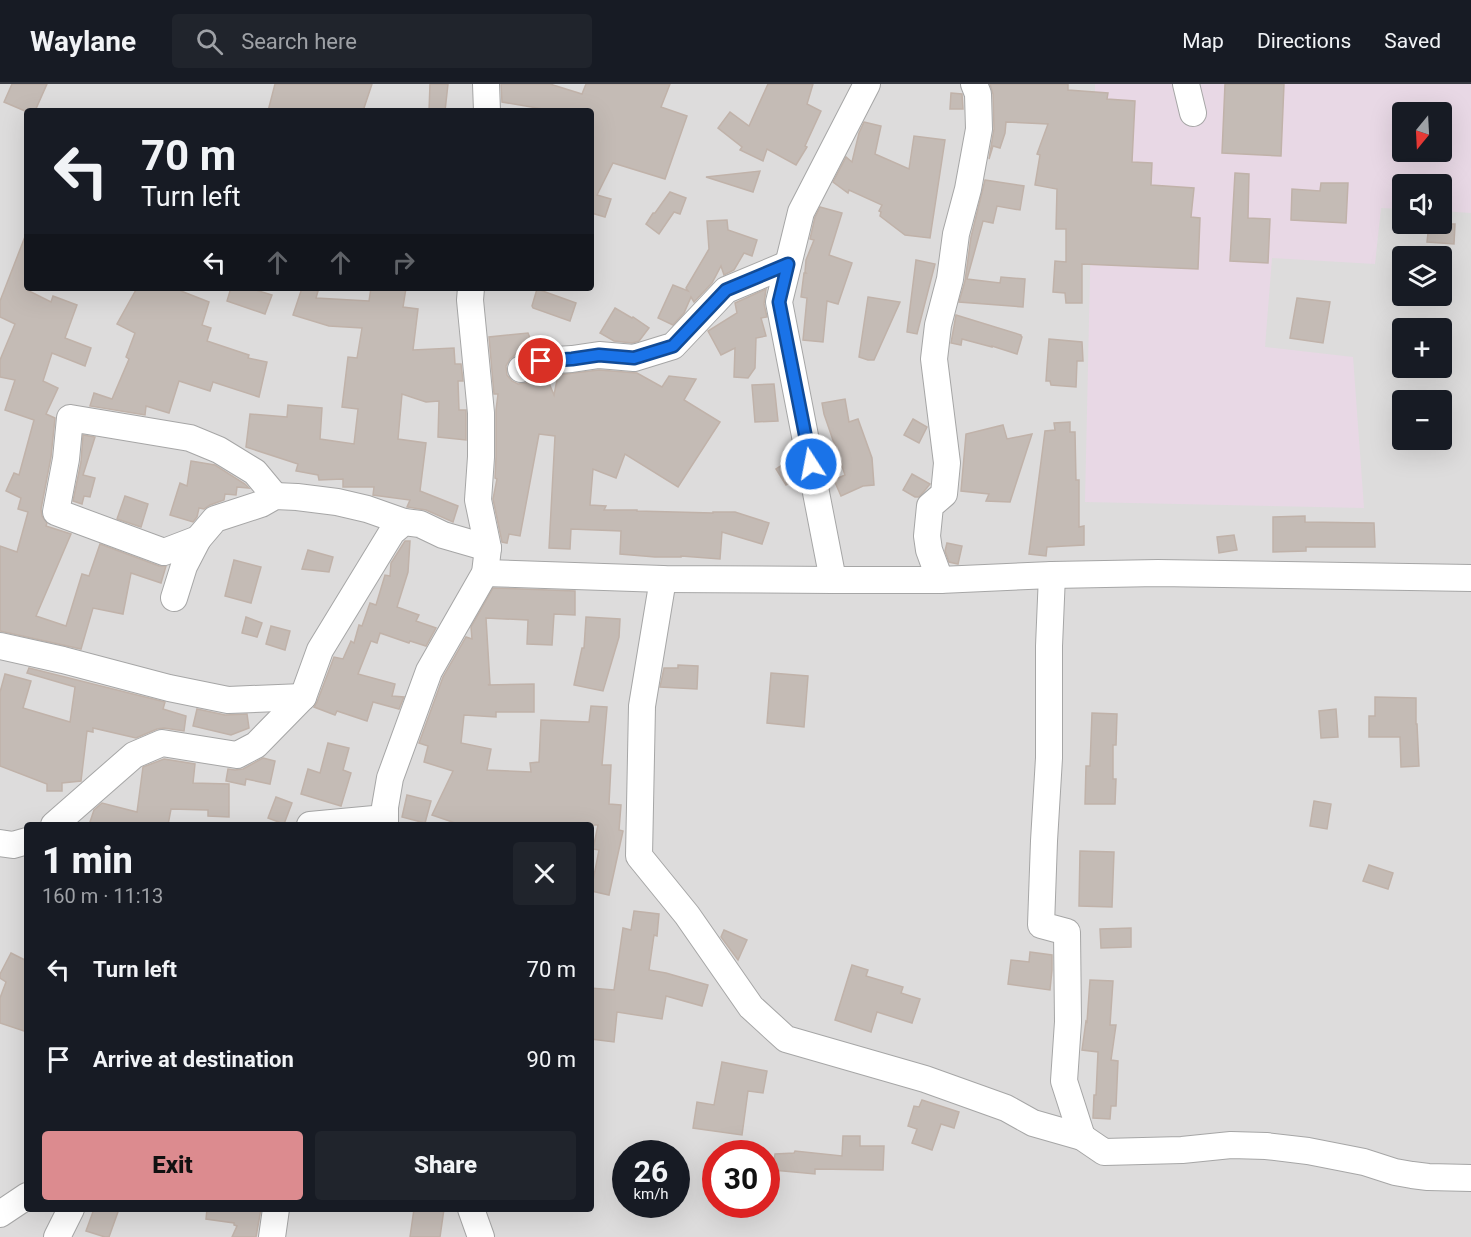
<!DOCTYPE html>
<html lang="en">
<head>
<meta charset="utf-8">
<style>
  :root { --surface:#171b24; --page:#20242c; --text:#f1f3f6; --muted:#9ea1a6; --line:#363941; --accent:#dc8b8f }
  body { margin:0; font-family:Roboto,sans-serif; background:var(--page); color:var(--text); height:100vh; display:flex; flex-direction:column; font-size:22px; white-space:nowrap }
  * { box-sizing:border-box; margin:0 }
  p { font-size:20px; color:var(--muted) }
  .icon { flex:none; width:33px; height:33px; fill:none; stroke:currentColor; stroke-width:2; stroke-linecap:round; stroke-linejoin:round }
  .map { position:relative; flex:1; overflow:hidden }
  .panel { position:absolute; left:24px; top:738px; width:570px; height:390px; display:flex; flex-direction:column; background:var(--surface); border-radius:6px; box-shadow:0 6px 24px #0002 }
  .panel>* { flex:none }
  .hud { position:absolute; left:24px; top:24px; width:570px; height:183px; border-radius:6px; box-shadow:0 6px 24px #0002; background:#171b24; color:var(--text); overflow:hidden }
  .needle { width:39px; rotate:198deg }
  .fabs { position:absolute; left:1392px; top:18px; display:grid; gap:12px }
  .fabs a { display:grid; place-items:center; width:60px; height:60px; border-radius:6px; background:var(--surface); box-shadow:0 6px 24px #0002; font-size:30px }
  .speed { position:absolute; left:612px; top:1056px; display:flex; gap:12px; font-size:30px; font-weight:700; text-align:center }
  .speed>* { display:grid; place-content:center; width:78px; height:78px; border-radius:50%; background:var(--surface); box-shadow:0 6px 24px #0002; line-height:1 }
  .speed small { font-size:15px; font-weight:400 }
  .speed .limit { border:9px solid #d22; background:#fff; color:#111 }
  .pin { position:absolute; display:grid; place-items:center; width:51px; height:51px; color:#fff; margin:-26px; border:3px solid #fff; border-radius:50%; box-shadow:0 2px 6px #0007 }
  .me { position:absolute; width:66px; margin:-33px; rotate:349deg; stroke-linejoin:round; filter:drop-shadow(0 0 4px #0008) }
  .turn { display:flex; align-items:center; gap:21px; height:126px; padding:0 18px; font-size:27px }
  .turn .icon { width:78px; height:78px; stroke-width:2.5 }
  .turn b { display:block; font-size:42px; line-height:51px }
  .lanes { display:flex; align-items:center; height:57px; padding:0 18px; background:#0003; justify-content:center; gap:30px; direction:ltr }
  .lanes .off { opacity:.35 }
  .round { display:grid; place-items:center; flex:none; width:63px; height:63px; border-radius:6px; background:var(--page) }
  .summary { display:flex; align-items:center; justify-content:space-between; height:102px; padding:0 18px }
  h1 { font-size:36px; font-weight:800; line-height:45px }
  .button { display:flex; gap:12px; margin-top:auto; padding:12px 18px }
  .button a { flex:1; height:69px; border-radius:6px; background:var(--accent); color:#111; font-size:24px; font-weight:800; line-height:69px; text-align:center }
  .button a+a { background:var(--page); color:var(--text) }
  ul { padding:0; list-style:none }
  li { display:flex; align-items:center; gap:18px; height:90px; padding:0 18px }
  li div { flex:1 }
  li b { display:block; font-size:22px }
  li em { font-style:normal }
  header { display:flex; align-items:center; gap:36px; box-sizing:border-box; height:84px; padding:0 30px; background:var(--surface); border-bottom:2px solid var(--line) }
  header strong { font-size:28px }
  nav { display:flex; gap:33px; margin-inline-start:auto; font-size:21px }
  .search { width:420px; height:54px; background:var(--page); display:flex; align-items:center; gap:15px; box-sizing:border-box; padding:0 21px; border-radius:6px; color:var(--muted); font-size:22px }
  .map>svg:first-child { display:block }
  .residential { fill:#dddcdc; fill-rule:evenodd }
  .industrial { fill:#e8d8e5; fill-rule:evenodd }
  .building { fill:#c4bbb5; stroke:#c0b2a9; stroke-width:1.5 }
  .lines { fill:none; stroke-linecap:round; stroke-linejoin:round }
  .minor-casing { stroke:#a6a6a6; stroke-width:28 }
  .minor { stroke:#fff; stroke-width:26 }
  .route-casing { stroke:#114b97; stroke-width:15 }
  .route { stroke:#1a73e8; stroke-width:10 }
</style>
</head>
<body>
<header>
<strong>Waylane</strong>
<div class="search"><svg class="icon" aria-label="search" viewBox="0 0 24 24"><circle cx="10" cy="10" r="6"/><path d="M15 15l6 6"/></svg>Search here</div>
<nav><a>Map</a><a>Directions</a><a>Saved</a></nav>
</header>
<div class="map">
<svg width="1471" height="1153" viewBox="0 0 1471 1153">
  <rect width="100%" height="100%" fill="#efece6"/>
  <path class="residential" d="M0 0H1471V1153H0ZM27 27H591V204H27ZM1402 28H1442V68H1402ZM1402 100H1442V140H1402ZM1402 172H1442V212H1402ZM1402 244H1442V284H1402ZM1402 316H1442V356H1402ZM27 741H591V1125H27ZM626 1070H676V1120H626ZM716 1070H766V1120H716Z"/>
  <path class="industrial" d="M1095 0H1471V129L1442 127V100H1402V125L1381 124 1375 180 1272 174 1265 263 1353 273 1364 424 1085 418 1093 55 1081 7 1095 8ZM1402 28H1442V68H1402Z"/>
  <g class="building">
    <path d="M12 0H47L35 27H25L4 18Z"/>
    <path d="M275 0H372L363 27H268Z"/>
    <path d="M430 0H448L445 27H429Z"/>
    <path d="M501 0H550L582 10 586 0H670L661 23 687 32 665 95 613 79 597 111 611 115 605 133 591 129V27H542L543 25 502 18Z"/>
    <path d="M768 0H813L807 20 821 27 805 62 807 63 796 81 767 65 763 77 740 66 742 63 718 44 730 28 749 42Z"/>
    <path d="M990 0H1068V6L1108 9 1107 15 1135 17 1132 78 1152 79 1151 101 1194 104 1191 133 1200 134 1198 185 1082 180V219H1066L1065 209 1053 208 1055 177 1066 178V145H1056L1057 105 1035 101 1040 71 1037 70 1048 40 1006 38 1005 49 1000 64 993 62 989 75 994 45 993 10Z"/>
    <path d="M1225 0H1284L1281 72 1222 69Z"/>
    <path d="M951 9 962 10 963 25H950Z"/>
    <path d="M864 38 881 42 875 70 909 85 914 52 945 56 930 154 905 151 880 132 881 128 879 127 882 121 849 106 848 109 833 98 846 73 852 78 859 49Z"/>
    <path d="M760 87 753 108 706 93Z"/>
    <path d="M1235 89 1249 90 1248 134 1270 135 1268 179 1230 177Z"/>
    <path d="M985 96 1024 102 1020 126 997 122 993 139 983 137 967 195 1000 199 1001 193 1025 195 1023 223 959 218 965 197 971 153Z"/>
    <path d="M1321 99H1348L1346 139 1291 136 1292 105 1320 107Z"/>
    <path d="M670 108 686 114 680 130 674 128 659 150 646 140 653 129H655Z"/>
    <path d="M820 123 842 129 829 171 852 179 838 220 827 217 823 258 803 256 807 214 801 213 804 189H806L805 188 806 176 814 156 810 155 815 133Z"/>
    <path d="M727 136 728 146 757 156 752 172 744 169 734 186 724 191 721 182 712 199 694 218 691 213 684 229 673 241 658 234 673 201 688 207 686 204 709 165 707 137Z"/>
    <path d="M1429 140H1455L1454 160 1427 158Z"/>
    <path d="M26 150 27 151V206L51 218 53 212 77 221 65 254 91 264 85 282 52 269 43 297 58 304 46 330 55 334 51 373 41 425 42 432 47 439 46 442 71 450 36 532 66 542 82 490 89 492 100 460 159 482H166L161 499 131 489 123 530 93 524 81 565 0 547V462L17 468 28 428 18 425 21 414 6 407 14 389 19 391 34 336 5 326 15 296 0 293V276L15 240 0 233V217Z"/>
    <path d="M916 176 935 180 917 250 907 248Z"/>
    <path d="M137 204H182L181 207 209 218 202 241 211 244 207 257 249 271 248 274 267 278 259 313 213 298 210 307 179 297 169 329 146 322 145 331 90 322 94 309 112 315 129 275 126 273 135 249 117 240Z"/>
    <path d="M231 204H249L272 211 265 230 227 217Z"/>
    <path d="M302 204H308L318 207 316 214 369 217 371 204H406L403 223 418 225 413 266 454 264 455 280H461L463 297H458L459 326H466V356L438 353 439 317 426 318 402 310 398 355 426 359 420 407 458 422 453 438 426 426 407 423 410 416 373 411 374 403H343V395L319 396 318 391 296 387 298 380 246 363 250 330 287 333 288 321 322 324 320 355 354 360 358 325 342 323 348 273 357 274 362 244 329 242 293 231Z"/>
    <path d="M537 205 576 219 570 237 533 224 532 222Z"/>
    <path d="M766 205 764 220 767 233 761 234 766 252 756 254 755 284 748 294 734 293 735 264 721 271 708 247 737 229 735 219Z"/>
    <path d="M868 213 900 218 874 276H868L859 273Z"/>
    <path d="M1297 214 1330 218 1323 259 1290 254Z"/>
    <path d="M615 224 632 234 633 233 649 244 639 257 632 259 614 257 600 249Z"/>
    <path d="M956 231 1021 251V252L1022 253 1017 270 992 262V263L962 255 961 261 951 259Z"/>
    <path d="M528 249 534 264 515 271 510 275 506 282 507 291 512 297 518 300 526 299 546 292 554 311 558 291 599 286 637 289 662 303 669 292 696 295 684 316 720 338 678 403 625 370 616 394 593 385 590 421 606 422 604 426H637V427L713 429V428H735L769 439 762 460 722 448 720 475 681 472V473H655L620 470 621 447 571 445 570 465 549 464 555 352 539 350 520 452 509 450 507 459 502 458 493 415 497 395 495 394 496 373V326L498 310H494L489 253Z"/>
    <path d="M1049 255 1082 258 1083 277H1077L1076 303 1051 301 1050 297H1046Z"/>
    <path d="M774 300 778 337 755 338 752 301Z"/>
    <path d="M845 315 849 338 858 335 872 374 874 401 863 402 841 412 834 396 845 391 824 330 822 319Z"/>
    <path d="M913 335 927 343 919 359 904 351Z"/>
    <path d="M1070 338V348H1075L1076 396H1079V443L1084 442V461L1047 463 1046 472 1029 470 1045 347 1055 346 1054 339Z"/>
    <path d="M1003 341 1007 355 1032 350 1010 418 986 417 989 410 961 407 966 350Z"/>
    <path d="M83 351 95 353 83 391 95 394 90 413 84 412 82 420 73 417 81 378Z"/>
    <path d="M791 375 796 383 798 394 786 401 776 385Z"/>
    <path d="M191 377 215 381 245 400 249 404 237 403 236 411 225 410 224 416 210 421 204 425 199 424 197 433 193 438 170 431 180 399 187 402Z"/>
    <path d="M912 390 930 400 926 405 919 413H915L903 406Z"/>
    <path d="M125 412 148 420 141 443 117 435Z"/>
    <path d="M1305 432V438L1374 439 1375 463H1306V467L1273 468V433Z"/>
    <path d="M1234 451 1237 466 1219 469 1217 453Z"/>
    <path d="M405 457H410L408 488 397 523 419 531 416 537 436 544 426 562 410 557 409 559 380 549 377 559 371 557 358 590 395 600 392 612 404 613 399 625 373 618 367 637 337 627 335 631 314 623 317 618 334 573 343 575 351 557 354 559 359 541 362 542 370 519 376 521 385 491 390 492 391 479Z"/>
    <path d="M947 459 962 462 958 480 949 478 945 467Z"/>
    <path d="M308 466 333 473 329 488 302 485Z"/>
    <path d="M234 476 261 483 251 519 225 512Z"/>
    <path d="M493 504 575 507V531L554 530 552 561 527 560 528 536 486 534 490 600 488 601 534 600V628H496V633L464 631 461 659 491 665 487 686 531 688 530 679 539 678 541 636 589 638 591 622 607 623 602 681H611L609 720 621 721 619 746 623 747 609 811 591 807 599 766 593 765 598 741H461L432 731 453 687 424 678 428 662 419 659 443 593 466 553 472 555 471 543Z"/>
    <path d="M246 533 262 539 257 553 242 549Z"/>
    <path d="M586 533 620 535 619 553 603 607 574 601 582 564H584Z"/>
    <path d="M271 542 290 547 285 566 266 560Z"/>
    <path d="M678 581 698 582 697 605 660 603 664 584H678Z"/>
    <path d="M29 584 165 618 163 625 186 632 184 647 164 644 157 645 136 654 93 644V648L87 647 81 697 62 699V707H47V700L0 682V608L5 590 31 597 23 624 70 638 75 603 27 589Z"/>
    <path d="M771 589 808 592 804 643 767 639Z"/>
    <path d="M1375 613 1416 614V640H1417L1419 682 1401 683 1400 653H1369V632H1375Z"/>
    <path d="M197 625 225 631 247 630 249 644 231 651 193 642Z"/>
    <path d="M1336 625 1338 653 1321 654 1319 627Z"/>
    <path d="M1092 629 1117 630 1116 661H1113V695H1116L1115 720H1085L1086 682H1090Z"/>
    <path d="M328 659 349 664 343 686 351 689 341 722 301 710 308 685 320 689Z"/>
    <path d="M263 674 275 677 270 700 246 695 245 701 226 697 228 685 235 686 243 685Z"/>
    <path d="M164 675 195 680 193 699 229 700V733L208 732V726L171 725 168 741H89L94 726 102 719 137 728 143 683Z"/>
    <path d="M407 711 431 717 425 739 402 733Z"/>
    <path d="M276 713 292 719 284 740 268 734Z"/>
    <path d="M1314 717 1331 720 1327 745 1310 742Z"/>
    <path d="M1080 767 1114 768 1112 823 1079 822Z"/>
    <path d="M1369 781 1393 789 1388 805 1363 797Z"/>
    <path d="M634 827 659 830 657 852 654 851 649 886 666 889 708 901 702 922 666 912 662 935 617 928 614 958 591 955V904L614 906 623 844 631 846Z"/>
    <path d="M1131 844V863L1101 864 1100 845Z"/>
    <path d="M724 846 747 856 738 876 721 853Z"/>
    <path d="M1030 868 1052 871V886L1050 906 1008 900 1011 876 1029 878Z"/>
    <path d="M11 869 27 877V948L0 939V914L6 898 0 894V890Z"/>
    <path d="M852 881 868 886 866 892 903 903 901 909 920 915 912 939 877 928 871 948 835 936Z"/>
    <path d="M1090 896 1113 897 1110 941H1116L1111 976 1118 977 1116 1022H1111L1110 1035 1093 1034 1094 1011H1096L1098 968 1082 966 1086 937 1087 938Z"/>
    <path d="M722 978 767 987 763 1009 748 1007 742 1051 693 1044 697 1018 714 1021Z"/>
    <path d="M922 1016 959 1028 954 1044 941 1040 932 1066 912 1059 917 1045 908 1042 914 1022 919 1023Z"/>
    <path d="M843 1052H860V1062H884L883 1086 815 1085V1090L773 1086 775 1070 794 1069 795 1067 842 1072Z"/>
    <path d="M94 1125H119L109 1153H105L86 1147Z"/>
    <path d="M207 1125H261L256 1153H232L237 1142 234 1141V1139L206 1135Z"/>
    <path d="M414 1125H444L440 1153H410Z"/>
  </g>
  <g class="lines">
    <defs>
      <g id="minor">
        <path d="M486 0 487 27"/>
        <path d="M1186 0 1193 29"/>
        <path d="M521 285 541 277 572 275 599 271 634 274 673 262 726 206 788 180"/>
        <path d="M198 455 164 468 56 428 66 375 70 334 190 354 219 366 255 388 275 412"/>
        <path d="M485 489 663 495 833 496H940L1052 491 1158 489 1471 494"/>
        <path d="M1052 491 1049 562V674L1044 757 1041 841 1067 848 1068 938 1064 997 1082 1053"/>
        <path d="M663 495 642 622 639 772 687 831 751 923 786 955 925 995 1006 1024 1033 1039 1082 1053 1104 1068 1182 1066 1231 1061 1266 1062 1308 1067 1364 1078 1395 1088 1412 1091 1428 1093 1471 1094"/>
        <path d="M833 496 779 218 801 128 867 0"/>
        <path d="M940 496 929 466 927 452 930 422 944 410 947 379 934 275 938 241 950 195 956 150 968 105 979 45 978 10 974 0"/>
        <path d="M174 514 184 482 198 455 215 435 261 420 275 412 297 413 337 418 367 425 404 438"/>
        <path d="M0 562 63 576 169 604 228 616 303 613"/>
        <path d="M54 741 134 671 162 659 237 671 256 661 303 613 320 566 392 448 404 438 420 440 443 451 488 464"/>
        <path d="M310 741 385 734"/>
        <path d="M385 741V723L390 694 429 587 485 489 488 464 478 416 481 373V329L470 216 471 204"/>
        <path d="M0 759 13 761 27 757"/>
        <path d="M471 1125 481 1153"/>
        <path d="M0 1130 27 1112"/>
        <path d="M57 1153 71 1125"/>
        <path d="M272 1153 276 1125"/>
      </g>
    </defs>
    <use href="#minor" class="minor-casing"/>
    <use href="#minor" class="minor"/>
  </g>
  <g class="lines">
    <defs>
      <path id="route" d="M541 277 572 275 599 271 634 274 673 262 726 206 788 180 779 218 811 380"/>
    </defs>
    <use href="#route" class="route-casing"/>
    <use href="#route" class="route"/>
  </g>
</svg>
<div class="fabs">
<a><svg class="needle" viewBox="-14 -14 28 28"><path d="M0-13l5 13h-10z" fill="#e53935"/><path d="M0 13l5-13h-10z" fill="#9ea1a6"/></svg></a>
<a><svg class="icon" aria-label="sound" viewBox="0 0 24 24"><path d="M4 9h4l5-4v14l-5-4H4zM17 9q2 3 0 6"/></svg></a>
<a><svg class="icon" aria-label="layers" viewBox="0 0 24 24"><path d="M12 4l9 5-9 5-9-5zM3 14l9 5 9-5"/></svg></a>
<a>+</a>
<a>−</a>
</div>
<div class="speed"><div>26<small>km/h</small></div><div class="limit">30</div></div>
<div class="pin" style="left:541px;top:277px;background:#d93025"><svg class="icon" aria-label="arrive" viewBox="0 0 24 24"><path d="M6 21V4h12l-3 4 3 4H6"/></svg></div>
<svg class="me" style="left:811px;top:380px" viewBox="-20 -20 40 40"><circle r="17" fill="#1a73e8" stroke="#fff" stroke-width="3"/><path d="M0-11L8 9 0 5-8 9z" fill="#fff"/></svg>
<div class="hud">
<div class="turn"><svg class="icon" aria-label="left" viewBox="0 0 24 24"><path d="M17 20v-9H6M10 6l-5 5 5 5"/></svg><div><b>70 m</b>Turn left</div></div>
<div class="lanes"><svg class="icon" aria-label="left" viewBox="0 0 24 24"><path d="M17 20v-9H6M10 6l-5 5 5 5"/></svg><svg class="icon off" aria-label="ahead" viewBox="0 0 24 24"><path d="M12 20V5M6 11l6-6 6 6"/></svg><svg class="icon off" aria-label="ahead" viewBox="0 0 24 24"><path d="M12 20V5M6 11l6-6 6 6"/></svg><svg class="icon off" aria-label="right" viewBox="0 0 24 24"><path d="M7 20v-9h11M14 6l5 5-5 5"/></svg></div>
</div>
<section class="panel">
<div class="summary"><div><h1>1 min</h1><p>160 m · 11:13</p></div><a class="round"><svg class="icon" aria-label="close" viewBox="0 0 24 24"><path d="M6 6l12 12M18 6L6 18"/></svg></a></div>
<ul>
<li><svg class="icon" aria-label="left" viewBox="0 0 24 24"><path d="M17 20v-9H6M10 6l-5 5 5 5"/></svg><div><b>Turn left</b></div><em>70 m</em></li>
<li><svg class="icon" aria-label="arrive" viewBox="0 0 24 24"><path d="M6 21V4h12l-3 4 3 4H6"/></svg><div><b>Arrive at destination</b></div><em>90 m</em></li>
</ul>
<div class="button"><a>Exit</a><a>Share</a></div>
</section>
</div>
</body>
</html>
